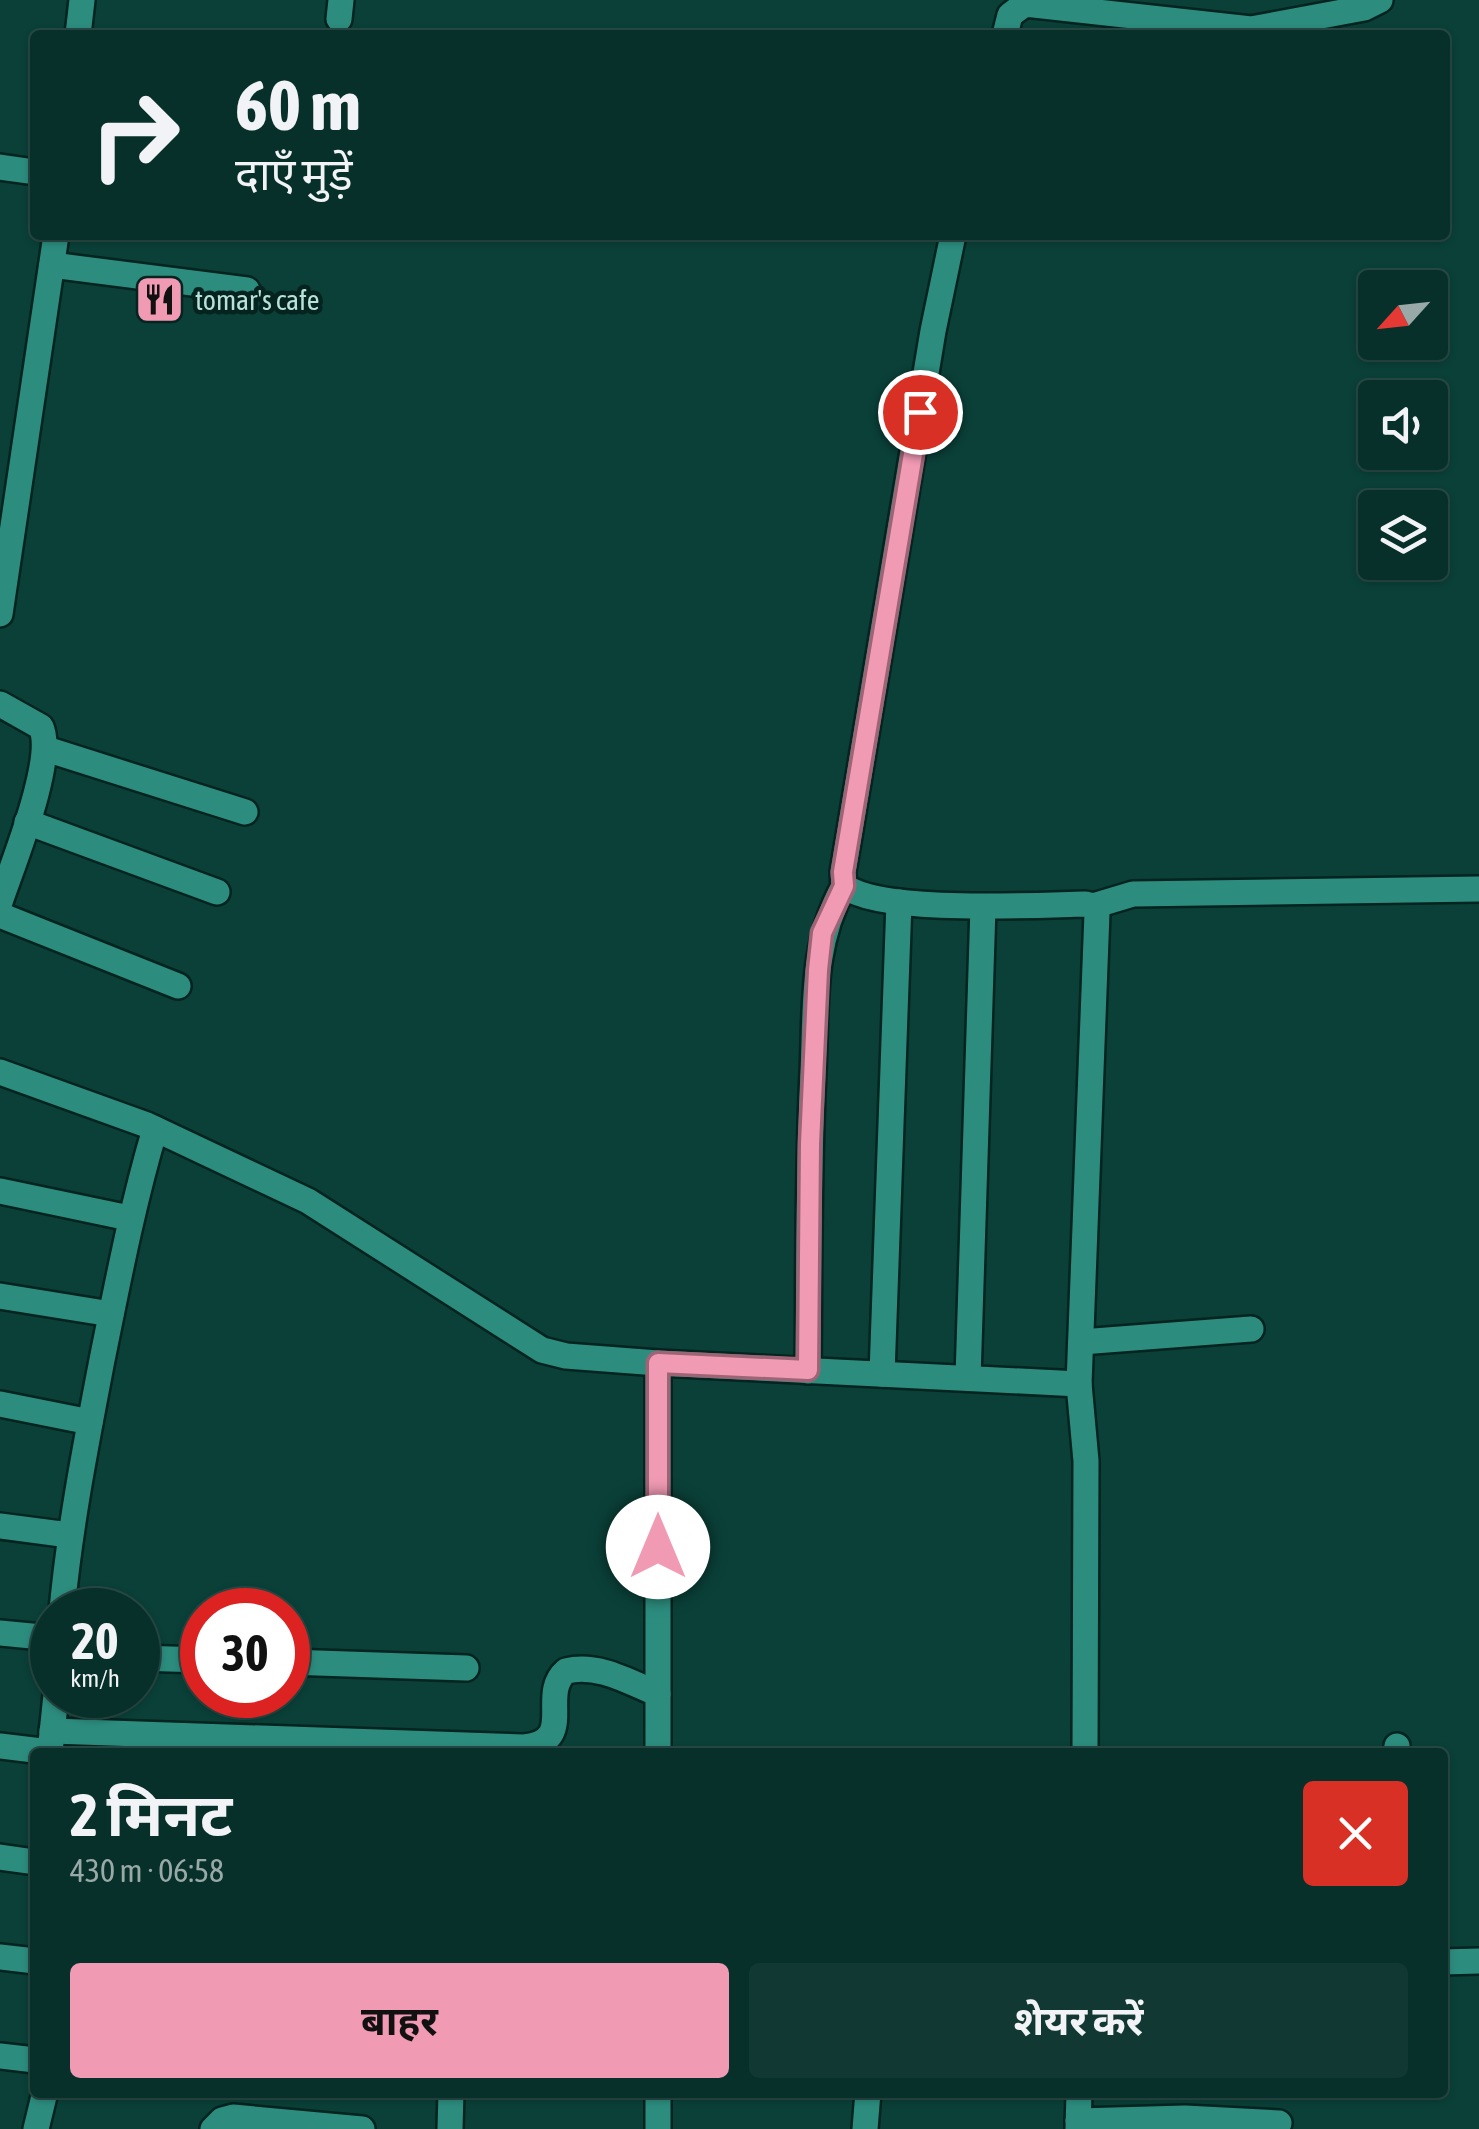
<!DOCTYPE html>
<html lang="hi">
<head>
<meta charset="utf-8">
<style>
  :root { --surface:#08302a; --page:#113832; --text:#f1f3f6; --muted:#98a9a8; --line:#294b47; --accent:#f19ab4 }
  body { margin:0; font-family:"Asap Condensed","Noto Sans Devanagari",sans-serif; background:var(--page); color:var(--text); height:100vh; display:flex; flex-direction:column; font-size:38px; white-space:nowrap }
  * { box-sizing:border-box; margin:0 }
  p { font-size:32px; color:var(--muted) }
  .icon { flex:none; width:55px; height:55px; fill:none; stroke:currentColor; stroke-width:2; stroke-linecap:round; stroke-linejoin:round }
  .map { position:relative; flex:1; overflow:hidden }
  .details { position:absolute; left:30px; top:1748px; width:1418px; height:350px; display:flex; flex-direction:column; background:var(--surface); border-radius:10px; box-shadow:0 2px 8px #0004,0 0 0 2px var(--line) }
  .details>* { flex:none }
  .top-card { position:absolute; left:30px; top:30px; width:1420px; height:210px; border-radius:10px; box-shadow:0 2px 8px #0004,0 0 0 2px var(--line); background:#08302a; color:var(--text); overflow:hidden }
  .needle { width:65px; rotate:243deg }
  .controls { position:absolute; left:1358px; top:270px; display:grid; gap:20px }
  .controls a { display:grid; place-items:center; width:90px; height:90px; border-radius:10px; background:var(--surface); box-shadow:0 2px 8px #0004,0 0 0 2px var(--line); font-size:50px }
  .speed { position:absolute; left:30px; top:1588px; display:flex; gap:20px; font-size:50px; font-weight:700; text-align:center }
  .speed>* { display:grid; place-content:center; width:130px; height:130px; border-radius:50%; background:var(--surface); box-shadow:0 2px 8px #0004,0 0 0 2px var(--line); line-height:1 }
  .speed small { font-size:25px; font-weight:400 }
  .speed .limit { border:15px solid #d22; background:#fff; color:#111 }
  .pin { position:absolute; display:grid; place-items:center; width:85px; height:85px; color:#fff; margin:-42px; border:5px solid #fff; border-radius:50%; box-shadow:0 2px 10px #0007 }
  .me { position:absolute; width:110px; margin:-55px; rotate:0deg; stroke-linejoin:round; filter:drop-shadow(0 0 8px #0008) }
  .turn { display:flex; align-items:center; gap:35px; height:210px; padding:0 40px; font-size:45px }
  .turn .icon { width:130px; height:130px; stroke-width:2.5 }
  .turn b { display:block; font-size:70px; line-height:85px }
  .round { display:grid; place-items:center; flex:none; width:105px; height:105px; border-radius:10px; background:var(--page) }
  .headline { display:flex; align-items:center; justify-content:space-between; height:170px; padding:0 40px }
  h1 { font-size:60px; font-weight:700; line-height:75px }
  .primary-button { display:flex; gap:20px; margin-top:auto; padding:20px 40px }
  .primary-button a { flex:1; height:115px; border-radius:10px; background:var(--accent); color:#111; font-size:40px; font-weight:700; line-height:115px; text-align:center }
  .primary-button a+a { background:var(--page); color:var(--text) }
  .map>svg:first-child { display:block }
  .lines { fill:none; stroke-linecap:round; stroke-linejoin:round }
  .minor-casing { stroke:#05231f; stroke-width:30 }
  .minor { stroke:#2c8d7e; stroke-width:25 }
  .route-casing { stroke:#9d6475; stroke-width:25 }
  .route { stroke:#f19ab4; stroke-width:18 }
  .labels { text-anchor:middle; dominant-baseline:central; stroke-width:9; stroke-linejoin:round; paint-order:stroke }
  .poi-label { font-size:28px; fill:#b8e2d9; stroke:#05231f; text-anchor:start }
</style>
</head>
<body>
<div class="map">
<svg width="1479" height="2129" viewBox="0 0 1479 2129">
  <rect width="100%" height="100%" fill="#0a4038"/>
  <g class="lines">
    <defs>
      <g id="minor">
        <path d="M339 19 341 0"/>
        <path d="M78 35 82 0"/>
        <path d="M1005 35 1010 15 1025 4 1251 29 1364 8 1380 0"/>
        <path d="M0 167 35 172"/>
        <path d="M953 235 933 331 843 872 844 886C881 914 1034 905 1085 904L1093 906 1097 913 1079 1384"/>
        <path d="M52 265 247 290"/>
        <path d="M0 614 56 235"/>
        <path d="M0 704 41 727C56 759 12 866 0 902"/>
        <path d="M46 749 245 812"/>
        <path d="M27 822 217 892"/>
        <path d="M1093 906 1133 894 1479 889"/>
        <path d="M0 915 178 986"/>
        <path d="M0 1072 147 1125 308 1201 542 1350 566 1356 658 1363 1079 1384 1086 1461 1085 1752"/>
        <path d="M0 1191 129 1218"/>
        <path d="M0 1296 111 1314"/>
        <path d="M1081 1342 1251 1329"/>
        <path d="M808 1371C809 1271 808 1172 813 1072 816 1007 811 945 844 886"/>
        <path d="M882 1374 899 902"/>
        <path d="M968 1378 983 907"/>
        <path d="M0 1404 90 1422"/>
        <path d="M0 1526 69 1535"/>
        <path d="M62 1610C70 1525 86 1444 102 1360 118 1281 132 1207 155 1129"/>
        <path d="M0 1633 52 1638"/>
        <path d="M138 1658 202 1660"/>
        <path d="M288 1662 466 1668"/>
        <path d="M52 1731 524 1747C578 1741 538 1695 566 1671 598 1663 629 1682 658 1694"/>
        <path d="M0 1746 50 1752"/>
        <path d="M50 1752 56 1695"/>
        <path d="M658 1752V1363"/>
        <path d="M1396 1752 1397 1746"/>
        <path d="M0 1857 35 1862"/>
        <path d="M0 1957 35 1961"/>
        <path d="M1442 1962 1479 1961"/>
        <path d="M0 2056 35 2060"/>
        <path d="M1078 2121 1185 2118 1279 2123"/>
        <path d="M36 2129 45 2092"/>
        <path d="M213 2129 222 2120 233 2117 362 2129"/>
        <path d="M450 2129 451 2092"/>
        <path d="M658 2129V2092"/>
        <path d="M865 2129 868 2092"/>
        <path d="M1078 2129 1079 2092"/>
      </g>
    </defs>
    <use href="#minor" class="minor-casing"/>
    <use href="#minor" class="minor"/>
  </g>
  <g class="lines">
    <defs>
      <path id="route" d="M658 1547V1363L808 1370 810 1144 818 970 822 933 844 886 843 872 920 412"/>
    </defs>
    <use href="#route" class="route-casing"/>
    <use href="#route" class="route"/>
  </g>
  <defs>
    <symbol id="restaurant-square" viewBox="-11 -11 22 22"><rect x="-9" y="-9" width="18" height="18" rx="4" fill="#f19ab4" stroke="#05231f"/><path d="M-5-6h1v4h1v-4h1v4h1v-4h1v5L-1.5 .5V6h-2V.5L-5-1ZM5-6V6H3V1.5H1.5Q1.5-4 5-6Z" fill="#111"/></symbol>
  </defs>
  <g fill-rule="evenodd">
    <use href="#restaurant-square" x="132" y="272" width="55" height="55"/>
  </g>
  <g class="labels">
    <g class="poi-label">
      <text x="195" y="300">tomar's cafe</text>
    </g>
  </g>
</svg>
<div class="controls">
<a><svg class="needle" viewBox="-14 -14 28 28"><path d="M0-13l5 13h-10z" fill="#e53935"/><path d="M0 13l5-13h-10z" fill="#98a9a8"/></svg></a>
<a><svg class="icon" aria-label="sound" viewBox="0 0 24 24"><path d="M4 9h4l5-4v14l-5-4H4zM17 9q2 3 0 6"/></svg></a>
<a><svg class="icon" aria-label="layers" viewBox="0 0 24 24"><path d="M12 4l9 5-9 5-9-5zM3 14l9 5 9-5"/></svg></a>
</div>
<div class="speed"><div>20<small>km/h</small></div><div class="limit">30</div></div>
<div class="pin" style="left:920px;top:412px;background:#d93025"><svg class="icon" aria-label="arrive" viewBox="0 0 24 24"><path d="M6 21V4h12l-3 4 3 4H6"/></svg></div>
<svg class="me" style="left:658px;top:1547px" viewBox="-20 -20 40 40"><circle r="19" fill="#fff"/><path d="M0-13L10 11 0 6-10 11z" fill="#f19ab4"/></svg>
<div class="top-card">
<div class="turn"><svg class="icon" aria-label="right" viewBox="0 0 24 24"><path d="M7 20v-9h11M14 6l5 5-5 5"/></svg><div><b>60 m</b>दाएँ मुड़ें</div></div>
</div>
<section class="details">
<div class="headline"><div><h1>2 मिनट</h1><p>430 m · 06:58</p></div><a class="round" style="background:#d93025;color:#fff"><svg class="icon" aria-label="close" viewBox="0 0 24 24"><path d="M6 6l12 12M18 6L6 18"/></svg></a></div>
<div class="primary-button"><a>बाहर</a><a>शेयर करें</a></div>
</section>
</div>
</body>
</html>
